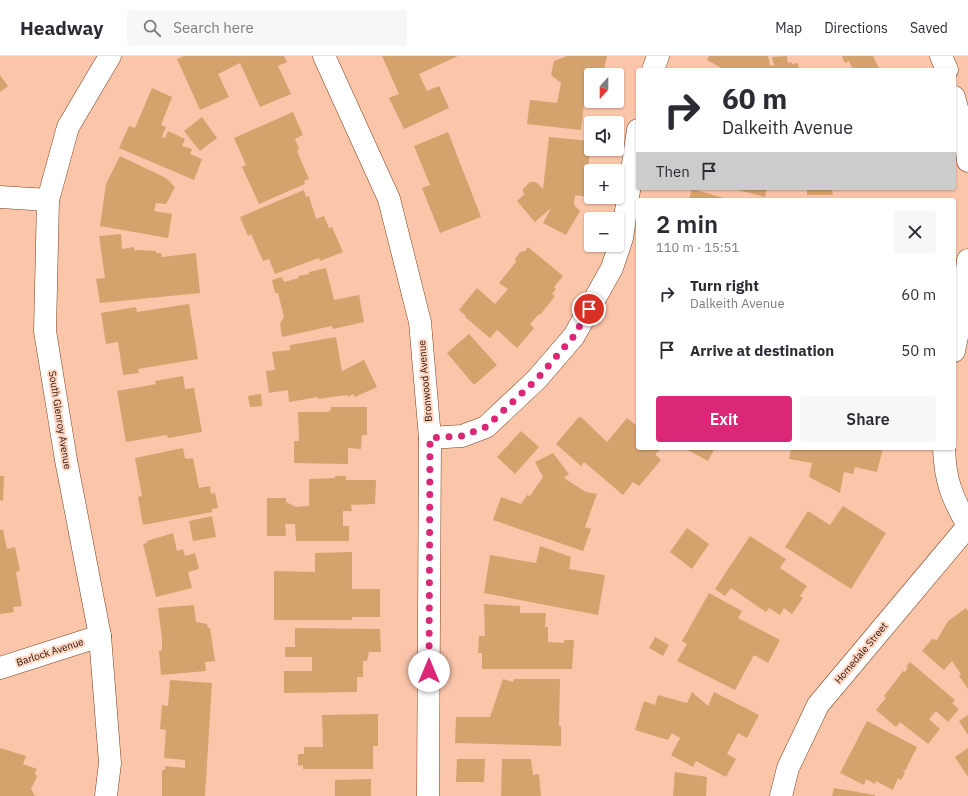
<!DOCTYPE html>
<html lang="en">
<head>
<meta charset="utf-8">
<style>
  :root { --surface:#fff; --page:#f7f7f7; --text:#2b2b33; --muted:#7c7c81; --line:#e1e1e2; --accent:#db2777 }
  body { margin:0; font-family:"IBM Plex Sans",sans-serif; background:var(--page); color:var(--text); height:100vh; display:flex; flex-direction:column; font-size:15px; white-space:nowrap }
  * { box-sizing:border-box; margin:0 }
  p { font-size:13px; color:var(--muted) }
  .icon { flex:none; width:22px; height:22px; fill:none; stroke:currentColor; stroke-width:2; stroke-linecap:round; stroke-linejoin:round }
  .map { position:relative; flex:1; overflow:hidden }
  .panel { position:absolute; left:636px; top:142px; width:320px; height:252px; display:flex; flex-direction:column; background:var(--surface); border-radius:4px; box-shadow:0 1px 3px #0004 }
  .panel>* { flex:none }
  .top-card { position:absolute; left:636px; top:12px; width:320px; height:122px; border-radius:4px; box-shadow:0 1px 3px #0004; background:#fff; color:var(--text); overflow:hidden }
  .needle { width:26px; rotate:201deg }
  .fabs { position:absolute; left:584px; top:12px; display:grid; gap:8px }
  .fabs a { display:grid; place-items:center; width:40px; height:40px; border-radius:4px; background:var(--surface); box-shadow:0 1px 3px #0004; font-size:20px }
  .pin { position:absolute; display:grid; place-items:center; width:34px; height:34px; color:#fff; margin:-17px; border:2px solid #fff; border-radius:50%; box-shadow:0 1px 4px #0007 }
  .me { position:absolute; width:44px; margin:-22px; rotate:0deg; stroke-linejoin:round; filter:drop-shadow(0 0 3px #0008) }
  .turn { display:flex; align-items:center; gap:14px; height:84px; padding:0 20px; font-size:18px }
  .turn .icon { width:52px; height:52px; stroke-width:2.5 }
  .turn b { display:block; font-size:28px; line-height:34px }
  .then { display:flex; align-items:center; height:38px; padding:0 20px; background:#0003; gap:8px; font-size:15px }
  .round { display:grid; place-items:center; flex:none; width:42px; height:42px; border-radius:4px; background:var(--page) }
  .overview { display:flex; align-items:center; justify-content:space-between; height:68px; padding:0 20px }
  h1 { font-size:24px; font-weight:600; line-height:30px }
  .primary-button { display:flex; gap:8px; margin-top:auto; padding:8px 20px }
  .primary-button a { flex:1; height:46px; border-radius:4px; background:var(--accent); color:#fff; font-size:16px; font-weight:600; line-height:46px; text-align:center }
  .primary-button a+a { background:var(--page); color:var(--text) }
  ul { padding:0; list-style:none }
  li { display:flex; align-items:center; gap:12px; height:56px; padding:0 20px }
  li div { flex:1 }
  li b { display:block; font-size:15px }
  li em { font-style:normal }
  header { display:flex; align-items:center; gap:24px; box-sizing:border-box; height:56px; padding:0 20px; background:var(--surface); border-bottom:1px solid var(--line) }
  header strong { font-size:19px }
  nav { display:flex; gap:22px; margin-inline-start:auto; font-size:14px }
  .search { width:280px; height:36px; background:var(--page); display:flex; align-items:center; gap:10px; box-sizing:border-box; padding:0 14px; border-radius:4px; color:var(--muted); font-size:15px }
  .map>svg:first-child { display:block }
  .building { fill:#d4a26d }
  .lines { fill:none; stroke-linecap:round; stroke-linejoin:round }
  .minor-casing { stroke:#794020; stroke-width:23 }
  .minor { stroke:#fff; stroke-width:22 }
  .route { stroke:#db2777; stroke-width:7; stroke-dasharray:0 12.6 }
  .labels { text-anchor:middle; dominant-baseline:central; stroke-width:4; stroke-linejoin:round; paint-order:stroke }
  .street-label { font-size:10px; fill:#271004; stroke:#ffd5c1 }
</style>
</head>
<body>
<header>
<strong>Headway</strong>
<div class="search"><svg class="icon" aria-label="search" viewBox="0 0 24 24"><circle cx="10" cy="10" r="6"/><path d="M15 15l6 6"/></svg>Search here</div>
<nav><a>Map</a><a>Directions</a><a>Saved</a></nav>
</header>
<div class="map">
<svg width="968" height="740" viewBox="0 0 968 740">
  <rect width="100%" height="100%" fill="#fbc5aa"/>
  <g class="building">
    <path d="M184 0H284L287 6 278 10 291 38 260 51 240 7 218 18 229 41 200 54 177 3Z"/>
    <path d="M382 0H458L419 18 427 35 439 30 449 52 404 73 389 42 399 38Z"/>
    <path d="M567 0H607L603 19H591V42L585 40 581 74 527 68 530 44 557 47 561 27 551 19 554 5Z"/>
    <path d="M709 0H768L770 10 774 9 772 1 787 0 788 7 792 6V8L798 7 799 14H725L707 4Z"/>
    <path d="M842 0H873L880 14H853L849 5 845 7Z"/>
    <path d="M0 19 8 30 0 36Z"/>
    <path d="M152 32 172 41 161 69 166 71 162 81 165 82 168 75 185 83 182 90 192 93 190 98 202 103 194 124 119 92 129 70 135 72Z"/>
    <path d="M293 56 303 79 295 83 299 93 297 95 309 123 304 125 305 128 259 148 242 111 246 109 234 82Z"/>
    <path d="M202 61 217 82 200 95 184 75Z"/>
    <path d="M448 76 481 161 440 177 422 132 430 129 414 90Z"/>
    <path d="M549 81 590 85 587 141 575 139 574 149 580 155 566 179 543 167 551 152 535 166 517 145 525 138 523 137V133L530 126H536L543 133Z"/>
    <path d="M120 100 166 122 175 131 166 148 156 147 154 155 172 158 168 182 100 170 106 128Z"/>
    <path d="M731 132H767L765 141Z"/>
    <path d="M807 132H832L833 139H807Z"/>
    <path d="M692 133 731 144H689Z"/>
    <path d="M304 134 306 141 309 140 316 163 324 160 329 172 332 171 343 196 320 205 319 202 275 218 269 203 263 205 251 178 248 180 240 161Z"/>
    <path d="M829 142V144H801V143Z"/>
    <path d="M121 178 122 193 134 191 135 195 138 194 156 195V197H161L162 201 196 197 200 237 100 247 96 223 105 222 99 180Z"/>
    <path d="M528 191 563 220 554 231 556 233 552 238 555 240 540 259 539 258 530 268 534 272 517 292 497 274 490 282 465 261 466 260 459 254 477 232 495 248 508 233 499 227 516 206 515 203 520 196 525 195Z"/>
    <path d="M326 212 334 244 359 239 364 266 333 273 332 270 282 281 280 267 284 261 278 237H275L272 224 282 221 284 226 299 222 298 220 309 218V216Z"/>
    <path d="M189 248 198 303 138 313 139 317 123 319 118 286 106 288 101 257 136 251 137 256Z"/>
    <path d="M469 278 497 309 474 329 447 297Z"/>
    <path d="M336 281 342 315 364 304 377 331 355 341 353 338 348 341 347 339 318 343V341L289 346 288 334 269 337 266 315 275 314 272 296 290 294V289Z"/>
    <path d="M183 320 185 333 194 332 202 376 168 382 167 379 126 386 117 335 156 328 155 325Z"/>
    <path d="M261 338 262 350 250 351 248 340Z"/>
    <path d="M331 351H367V379H362L361 393 348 392V408L294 407V385H299L298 356H327L331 354Z"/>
    <path d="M581 361 607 386 627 362 638 371V392H663L655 398 661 404 639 430 633 426 623 439 584 406 581 410 556 388 578 362Z"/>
    <path d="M521 375 539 391 515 418 497 401Z"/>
    <path d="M183 392 185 402 188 403 193 402 199 432 210 430 211 438 215 437 218 452 212 453V456L143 469 138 441 142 440 135 402Z"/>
    <path d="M684 392H715L708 405Z"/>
    <path d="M788 392H883L877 416 855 411 853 418 844 416 840 437 809 421 812 407 789 403 791 393Z"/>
    <path d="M553 397 569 418 564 422 586 436 597 438 585 471 591 473 583 495 493 464 501 441 521 448 527 439 530 440 543 421 535 406Z"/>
    <path d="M0 420H4L3 445 0 444Z"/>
    <path d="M335 420H346V424H376L375 448 351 449 352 455H343V470H349V485H296L295 468H285L286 480H267V442H286V446L296 451 309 450V423L335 422Z"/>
    <path d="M843 450 886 477 851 533 785 491 808 455 830 469Z"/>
    <path d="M212 460 216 481 193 485 189 465Z"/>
    <path d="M687 472 709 488 692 513 670 496Z"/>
    <path d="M0 474H3L7 493 15 491 20 515 16 516 22 550 13 551 14 556 0 558Z"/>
    <path d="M173 477 177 495 183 493 185 500 195 497 199 513 188 516 192 532 156 541 143 488 147 487V485Z"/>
    <path d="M750 480 786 503 780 512 807 530 800 540 803 542 792 558 784 552 780 559 769 552 766 556 731 532 725 540 715 533Z"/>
    <path d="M540 490 571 501 569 513 605 519 598 559 484 537 490 499 536 507Z"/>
    <path d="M352 496V533H380V561H352V564H274V515L315 516V497Z"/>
    <path d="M709 537 742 555 738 562 780 584 768 607 754 599 735 634 677 605 687 588 682 585Z"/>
    <path d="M484 548 520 550V557H546L545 571H548V586L564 587V584H574L572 613H482V597H478L479 580H485Z"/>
    <path d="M194 549 196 566 207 568 208 572H210L215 605 205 606 206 615 161 619 159 595 162 594V583L158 552Z"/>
    <path d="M966 552 968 555V633L959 620 961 618 952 605 944 614 922 595 932 583 937 584 948 565Z"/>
    <path d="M295 572 380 573 381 596H369L367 605H363V621H357V636L284 637V615H312V601H285V591H295Z"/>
    <path d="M655 581 669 589 663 600 649 592Z"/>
    <path d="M910 606 955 644 952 647 959 653 948 666 936 655 929 663 940 673 928 688 900 666 896 671 876 654 886 642 884 640 903 615 905 616 908 612 906 611Z"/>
    <path d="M503 623 513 626 514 623H560L559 670H561V690L455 687 456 661H490Z"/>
    <path d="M170 624 212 627 205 740H162V714H165V710L185 712V704L164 702 166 674 160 673 162 649 168 650Z"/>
    <path d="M692 636 708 650 714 636 759 659 747 682 738 677 727 698 736 703 726 721 696 705 693 711 671 699 680 682 672 677 668 684 635 674 644 645 655 649 658 639 687 647Z"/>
    <path d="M378 658V690H373V713H303V709L298 710V698H304V691H323L322 659Z"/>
    <path d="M968 659V679L959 665Z"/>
    <path d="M867 665 917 691 905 715H902L905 717 901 724 898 722 893 734 876 725 875 728 866 723 864 729 840 717Z"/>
    <path d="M0 692 26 700 23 708 37 713 35 717 37 721 31 733 35 740H0Z"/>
    <path d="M968 692V719L967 720 955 701Z"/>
    <path d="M457 703H485L484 726H456Z"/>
    <path d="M502 703H531L533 719 539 718 541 740H501Z"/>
    <path d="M675 716 707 721 706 740H673Z"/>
    <path d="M371 723V740H335V724Z"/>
    <path d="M834 732 875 739V740H832Z"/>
  </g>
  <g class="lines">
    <defs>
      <g id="minor">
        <path d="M324 0 389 143 420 266 430 382 428 740"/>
        <path d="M941 0 947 14"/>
        <path d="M653 14 658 0"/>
        <path d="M954 41 966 85 968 105"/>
        <path d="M0 141 48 144"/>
        <path d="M954 295 963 252 968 204"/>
        <path d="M430 382 462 380 486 371 537 323 574 280 612 212 622 182 638 74"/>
        <path d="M944 392C945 425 952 441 968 470"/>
        <path d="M0 612 100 580"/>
        <path d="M106 740 110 707 100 580 66 404 45 275 48 144 68 71 110 0"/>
        <path d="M781 740 788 712 818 649 968 470"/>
      </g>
    </defs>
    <use href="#minor" class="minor-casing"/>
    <use href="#minor" class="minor"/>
  </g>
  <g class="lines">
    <path class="route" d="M429 615 430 382 462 380 486 371 537 323 574 280 589 253"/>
  </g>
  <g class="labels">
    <g class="street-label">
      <text transform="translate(425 325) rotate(-95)">Bronwood Avenue</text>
      <text transform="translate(60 364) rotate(81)">South Glenroy Avenue</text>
      <text transform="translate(50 596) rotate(-18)">Barlock Avenue</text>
      <text transform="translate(861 597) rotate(-50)">Homedale Street</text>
    </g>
  </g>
</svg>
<div class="fabs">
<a><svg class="needle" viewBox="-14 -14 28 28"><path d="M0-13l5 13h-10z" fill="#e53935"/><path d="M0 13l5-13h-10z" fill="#7c7c81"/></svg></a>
<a><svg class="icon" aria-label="sound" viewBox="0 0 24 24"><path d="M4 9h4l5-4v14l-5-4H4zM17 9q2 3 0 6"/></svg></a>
<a>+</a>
<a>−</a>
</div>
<div class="pin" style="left:589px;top:253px;background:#d93025"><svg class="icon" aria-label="arrive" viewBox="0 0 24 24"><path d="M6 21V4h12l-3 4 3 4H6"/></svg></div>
<svg class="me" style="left:429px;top:615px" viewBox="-20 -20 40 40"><circle r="19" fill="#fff"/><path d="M0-13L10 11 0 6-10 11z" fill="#db2777"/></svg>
<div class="top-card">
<div class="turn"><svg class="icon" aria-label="right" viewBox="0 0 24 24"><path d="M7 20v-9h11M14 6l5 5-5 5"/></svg><div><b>60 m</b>Dalkeith Avenue</div></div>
<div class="then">Then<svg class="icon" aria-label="arrive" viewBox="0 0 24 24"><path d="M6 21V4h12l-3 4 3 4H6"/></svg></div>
</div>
<section class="panel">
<div class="overview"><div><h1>2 min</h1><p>110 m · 15:51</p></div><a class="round"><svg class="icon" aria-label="close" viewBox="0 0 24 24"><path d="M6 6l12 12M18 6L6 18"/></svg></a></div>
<ul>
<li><svg class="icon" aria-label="right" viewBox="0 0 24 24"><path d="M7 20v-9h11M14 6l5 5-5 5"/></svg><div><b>Turn right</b><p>Dalkeith Avenue</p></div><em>60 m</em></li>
<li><svg class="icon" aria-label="arrive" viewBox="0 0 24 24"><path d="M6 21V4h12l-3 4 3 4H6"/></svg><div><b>Arrive at destination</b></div><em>50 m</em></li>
</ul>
<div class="primary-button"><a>Exit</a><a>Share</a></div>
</section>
</div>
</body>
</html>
